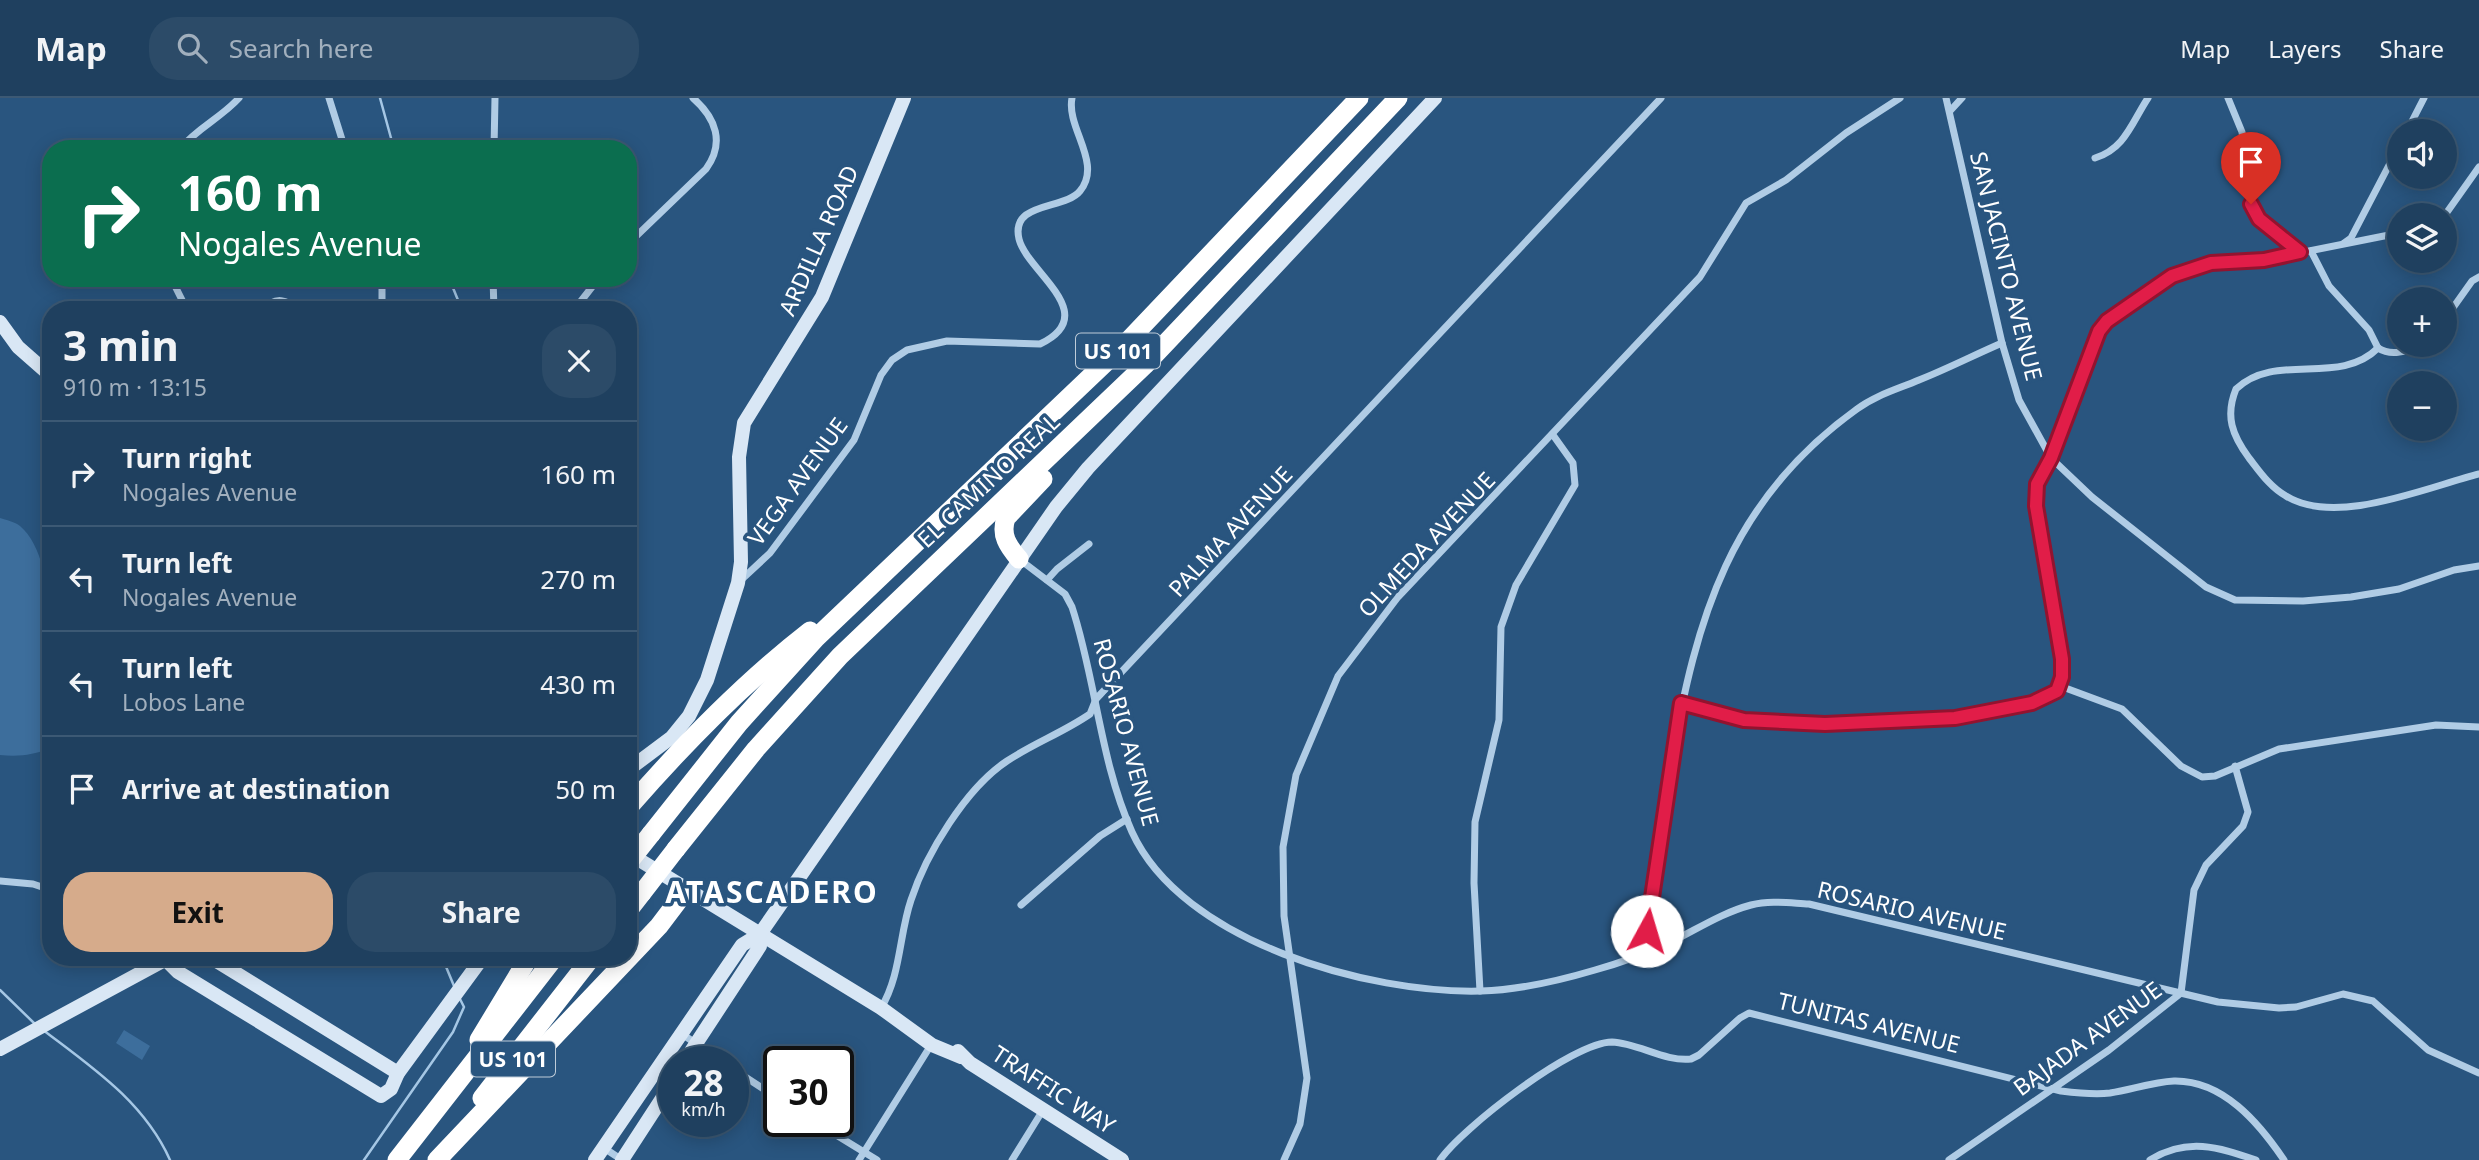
<!DOCTYPE html>
<html lang="en">
<head>
<meta charset="utf-8">
<style>
  :root { --surface:#1f405f; --page:#2c4b68; --text:#f1f3f6; --muted:#a1afbd; --line:#3c5974; --accent:#d6ab8b }
  body { margin:0; font-family:"Noto Sans",sans-serif; background:var(--page); color:var(--text); height:100vh; display:flex; flex-direction:column; font-size:26px; white-space:nowrap }
  * { box-sizing:border-box; margin:0 }
  p { font-size:23px; color:var(--muted) }
  .icon { flex:none; width:38px; height:38px; fill:none; stroke:currentColor; stroke-width:2; stroke-linecap:round; stroke-linejoin:round }
  .map { position:relative; flex:1; overflow:hidden }
  .side { position:absolute; left:42px; top:203px; width:595px; height:665px; display:flex; flex-direction:column; background:var(--surface); border-radius:28px; box-shadow:0 4px 18px #0003,0 0 0 2px var(--line) }
  .side>* { flex:none }
  .banner { position:absolute; left:42px; top:42px; width:595px; height:147px; border-radius:28px; box-shadow:0 4px 18px #0003,0 0 0 2px var(--line); background:#0b6e4f; color:#fff; overflow:hidden }
  .controls { position:absolute; left:2387px; top:21px; display:grid; gap:14px }
  .controls a { display:grid; place-items:center; width:70px; height:70px; border-radius:50%; background:var(--surface); box-shadow:0 4px 18px #0003,0 0 0 2px var(--line); font-size:35px }
  .speed { position:absolute; left:658px; top:948px; display:flex; gap:14px; font-size:35px; font-weight:700; text-align:center }
  .speed>* { display:grid; place-content:center; width:91px; height:91px; border-radius:50%; background:var(--surface); box-shadow:0 4px 18px #0003,0 0 0 2px var(--line); line-height:1 }
  .speed small { font-size:18px; font-weight:400 }
  .speed .limit { border:4px solid #111; border-radius:10px; background:#fff; color:#111 }
  .pin { position:absolute; display:grid; place-items:center; width:60px; height:60px; color:#fff; margin:-72px -30px; border-radius:50% 50% 50% 0; rotate:-45deg; box-shadow:0 0 7px #0007 }
  .pin .icon { rotate:45deg }
  .me { position:absolute; width:77px; margin:-38px; rotate:6deg; stroke-linejoin:round; filter:drop-shadow(0 0 5px #0008) }
  .turn { display:flex; align-items:center; gap:24px; height:147px; padding:0 21px; font-size:32px }
  .turn .icon { width:91px; height:91px; stroke-width:2.5 }
  .turn b { display:block; font-size:49px; line-height:60px }
  .round { display:grid; place-items:center; flex:none; width:74px; height:74px; border-radius:28px; background:var(--page) }
  .head { display:flex; align-items:center; justify-content:space-between; height:119px; padding:0 21px }
  h1 { font-size:42px; font-weight:700; line-height:52px }
  .cta { display:flex; gap:14px; margin-top:auto; padding:14px 21px }
  .cta a { flex:1; height:80px; border-radius:28px; background:var(--accent); color:#111; font-size:28px; font-weight:700; line-height:80px; text-align:center }
  .cta a+a { background:var(--page); color:var(--text) }
  ul { padding:0; list-style:none }
  li { display:flex; align-items:center; gap:21px; height:105px; padding:0 21px; border-top:2px solid var(--line) }
  li div { flex:1 }
  li b { display:block; font-size:26px }
  li em { font-style:normal }
  header { display:flex; align-items:center; gap:42px; box-sizing:border-box; height:98px; padding:0 35px; background:var(--surface); border-bottom:2px solid var(--line) }
  header strong { font-size:33px }
  nav { display:flex; gap:38px; margin-inline-start:auto; font-size:24px }
  .search { width:490px; height:63px; background:var(--page); display:flex; align-items:center; gap:18px; box-sizing:border-box; padding:0 24px; border-radius:28px; color:var(--muted); font-size:26px }
  .map>svg:first-child { display:block }
  .green { fill:#3d6e9c }
  .lines { fill:none; stroke-linecap:round; stroke-linejoin:round }
  .stream { stroke:#a5c7e5; stroke-width:2.5 }
  .street { stroke:#b0cce5; stroke-width:7 }
  .secondary { stroke:#d9e7f5; stroke-width:14 }
  .highway { stroke:#fff; stroke-width:19 }
  .highway-bridge { stroke:#fff; stroke-width:19 }
  .route-casing { stroke:#92132f; stroke-width:18 }
  .route { stroke:#e11d48; stroke-width:12 }
  .labels { text-anchor:middle; dominant-baseline:central; stroke-width:7; stroke-linejoin:round; paint-order:stroke }
  .shield { fill:#29557f; stroke:#bfccd9; stroke-width:2 }
  .shield-label { font-size:21px; font-weight:bold; fill:#fff }
  .street-label { font-size:23px; fill:#fff; stroke:#29557f }
  .district-label { font-size:30px; font-weight:bold; letter-spacing:2px; fill:#fff; stroke:#29557f }
</style>
</head>
<body>
<header>
<strong>Map</strong>
<div class="search"><svg class="icon" aria-label="search" viewBox="0 0 24 24"><circle cx="10" cy="10" r="6"/><path d="M15 15l6 6"/></svg>Search here</div>
<nav><a>Map</a><a>Layers</a><a>Share</a></nav>
</header>
<div class="map">
<svg width="2479" height="1062" viewBox="0 0 2479 1062">
  <rect width="100%" height="100%" fill="#29557f"/>
  <g class="green">
    <path d="M0 420C6 422 15 424 20 428 63 464 51 597 51 650 33 657 19 659 0 657Z"/>
    <path d="M124 932 150 948 142 962 116 945Z"/>
  </g>
  <g class="lines">
    <g class="stream">
      <path d="M380 0 394 51"/>
      <path d="M449 180 462 212"/>
      <path d="M442 859 454 888"/>
      <path d="M0 892 35 926"/>
      <path d="M43 932C93 970 144 1004 170 1062"/>
      <path d="M364 1062 453 934 464 909 460 901"/>
    </g>
    <g class="street">
      <path d="M329 0 345 51"/>
      <path d="M1946 0 2002 245 2019 302 2051 360 2092 399 2206 489 2235 502 2303 503 2351 499 2399 491 2454 472 2479 468"/>
      <path d="M2228 0 2242 34 2253 114 2300 154"/>
      <path d="M1950 13 1962 0"/>
      <path d="M2407 33 2424 0"/>
      <path d="M180 51C197 30 221 20 239 0"/>
      <path d="M494 51 495 0"/>
      <path d="M2095 60C2125 51 2132 24 2148 0"/>
      <path d="M2445 117 2479 69"/>
      <path d="M2344 145 2351 140 2399 48"/>
      <path d="M628 146 706 71C725 45 716 20 693 0"/>
      <path d="M2311 153 2329 188 2369 232 2378 250"/>
      <path d="M171 180 187 212"/>
      <path d="M493 180 494 212"/>
      <path d="M264 212C275 197 287 202 300 212"/>
      <path d="M382 212V180"/>
      <path d="M574 212 599 180"/>
      <path d="M2445 221 2472 183 2479 179"/>
      <path d="M2378 250C2339 289 2276 253 2236 291 2225 318 2232 337 2249 360 2260 374 2270 389 2286 398 2336 429 2427 389 2479 376"/>
      <path d="M2378 250C2392 259 2407 253 2420 247"/>
      <path d="M1019 461 1065 496 1072 509C1096 582 1100 663 1132 734 1182 844 1369 896 1481 893 1519 892 1558 883 1595 872 1620 865 1645 856 1669 845 1696 832 1721 815 1751 807 1770 802 1789 805 1809 806L2218 904 2279 910 2296 909 2343 896 2373 903 2428 952 2479 975"/>
      <path d="M1047 482 1057 471 1089 446"/>
      <path d="M740 483 770 455 854 342 881 277 892 262 907 252 947 243 1040 246C1103 216 1027 174 1019 141 1010 103 1065 112 1080 93 1103 65 1066 30 1072 0"/>
      <path d="M2060 588 2122 611 2181 668 2202 679 2215 678 2279 651 2436 627 2479 629"/>
      <path d="M1681 605 1744 622 1802 627 1955 620 2032 605 2057 593 2062 579 2061 560 2036 397 2040 376 2051 360 2099 233 2107 223 2172 178 2191 171 2211 165 2264 162 2399 135"/>
      <path d="M0 783 33 786 51 792"/>
      <path d="M1021 807 1100 738 1127 721"/>
      <path d="M1644 855C1651 792 1661 729 1671 666 1696 520 1730 402 1857 311 1876 297 1898 291 1919 282 1947 271 1974 257 2002 245"/>
      <path d="M1480 893 1474 785 1475 724 1499 622 1501 529 1516 487 1575 387 1573 365 1553 337"/>
      <path d="M881 910C901 877 899 837 911 802 926 756 966 690 1007 663 1034 645 1064 634 1090 616L1096 601 1661 0"/>
      <path d="M682 936 723 964"/>
      <path d="M733 971 779 1001"/>
      <path d="M815 1024 877 1062"/>
      <path d="M604 1050 622 1062"/>
      <path d="M859 1062 931 947"/>
      <path d="M1012 1062 1043 1012"/>
      <path d="M1284 1062 1300 1026 1307 980 1284 818 1283 749 1296 677 1338 578 1398 499 1700 179 1746 105 1786 82 1846 35 1900 0"/>
      <path d="M1440 1062C1462 1030 1573 944 1612 944 1638 945 1665 964 1691 961L1699 957 1740 920 1749 915 2061 993C2077 995 2093 997 2110 995 2131 992 2152 984 2174 983 2223 982 2259 1025 2284 1062"/>
      <path d="M1949 1062 2109 952 2181 895 2194 792 2206 767 2243 728 2248 714 2235 668"/>
      <path d="M2150 1062C2187 1039 2218 1049 2256 1062"/>
    </g>
    <g class="secondary">
      <path d="M0 224 18 249 51 278"/>
      <path d="M628 672 672 639 689 618 707 582 738 485 741 464 739 359 744 325 822 199 904 0"/>
      <path d="M628 755 881 910 932 947 961 959"/>
      <path d="M210 859 398 975"/>
      <path d="M165 861 178 874 381 998 391 991 398 975 483 859"/>
      <path d="M0 951 170 859"/>
      <path d="M958 953 970 965 1122 1062"/>
      <path d="M684 964 760 848V836L1056 409 1088 370 1435 0"/>
      <path d="M595 1062 742 847 760 836"/>
      <path d="M622 1062 674 982"/>
    </g>
    <g class="highway">
      <path d="M1019 461C1008 448 1000 437 1006 420L1043 381"/>
      <path d="M628 710C683 647 743 585 810 533"/>
      <path d="M651 736 739 625 816 540 1126 245 1359 0"/>
      <path d="M676 751 756 651 840 558 1145 267 1398 0"/>
      <path d="M628 813 642 795"/>
      <path d="M479 942 529 859"/>
      <path d="M482 1000 592 859"/>
      <path d="M397 1062 555 859"/>
      <path d="M437 1062 659 828 687 791"/>
    </g>
    <g class="highway-bridge">
      <path d="M628 765 651 736"/>
      <path d="M642 795 676 751"/>
    </g>
  </g>
  <g class="lines">
    <defs>
      <path id="route" d="M1647 833 1681 605 1744 622 1825 626 1955 620 2032 605 2057 593 2062 579V561L2036 408 2037 386 2051 360 2099 233 2107 223 2172 178 2211 165 2264 162 2300 154 2259 121 2251 106"/>
    </defs>
    <use href="#route" class="route-casing"/>
    <use href="#route" class="route"/>
  </g>
  <g class="labels">
    <g class="shield">
      <rect x="1076" y="235.5" width="84" height="35" rx="5"/>
      <rect x="471" y="943.5" width="84" height="35" rx="5"/>
    </g>
    <g class="shield-label">
      <text x="1118" y="253">US 101</text>
      <text x="513" y="961">US 101</text>
    </g>
    <g class="street-label">
      <text transform="translate(818 142) rotate(-66)">ARDILLA ROAD</text>
      <text transform="translate(2007 168) rotate(76)">SAN JACINTO AVENUE</text>
      <text transform="translate(988 382) rotate(-43)">EL CAMINO REAL</text>
      <text transform="translate(797 383) rotate(-54)">VEGA AVENUE</text>
      <text transform="translate(1230 433) rotate(-47)">PALMA AVENUE</text>
      <text transform="translate(1426 446) rotate(-47)">OLMEDA AVENUE</text>
      <text transform="translate(1127 634) rotate(75)">ROSARIO AVENUE</text>
      <text transform="translate(1912 812) rotate(13)">ROSARIO AVENUE</text>
      <text transform="translate(1869 924) rotate(14)">TUNITAS AVENUE</text>
      <text transform="translate(2087 940) rotate(-36)">BAJADA AVENUE</text>
      <text transform="translate(1054 991) rotate(33)">TRAFFIC WAY</text>
    </g>
    <g class="district-label">
      <text x="772" y="793">ATASCADERO</text>
    </g>
  </g>
</svg>
<div class="controls">
<a><svg class="icon" aria-label="sound" viewBox="0 0 24 24"><path d="M4 9h4l5-4v14l-5-4H4zM17 9q2 3 0 6"/></svg></a>
<a><svg class="icon" aria-label="layers" viewBox="0 0 24 24"><path d="M12 4l9 5-9 5-9-5zM3 14l9 5 9-5"/></svg></a>
<a>+</a>
<a>−</a>
</div>
<div class="speed"><div>28<small>km/h</small></div><div class="limit">30</div></div>
<div class="pin" style="left:2251px;top:106px;background:#d93025"><svg class="icon" aria-label="arrive" viewBox="0 0 24 24"><path d="M6 21V4h12l-3 4 3 4H6"/></svg></div>
<svg class="me" style="left:1647px;top:833px" viewBox="-20 -20 40 40"><circle r="19" fill="#fff"/><path d="M0-13L10 11 0 6-10 11z" fill="#e11d48"/></svg>
<div class="banner">
<div class="turn"><svg class="icon" aria-label="right" viewBox="0 0 24 24"><path d="M7 20v-9h11M14 6l5 5-5 5"/></svg><div><b>160 m</b>Nogales Avenue</div></div>
</div>
<section class="side">
<div class="head"><div><h1>3 min</h1><p>910 m · 13:15</p></div><a class="round"><svg class="icon" aria-label="close" viewBox="0 0 24 24"><path d="M6 6l12 12M18 6L6 18"/></svg></a></div>
<ul>
<li><svg class="icon" aria-label="right" viewBox="0 0 24 24"><path d="M7 20v-9h11M14 6l5 5-5 5"/></svg><div><b>Turn right</b><p>Nogales Avenue</p></div><em>160 m</em></li>
<li><svg class="icon" aria-label="left" viewBox="0 0 24 24"><path d="M17 20v-9H6M10 6l-5 5 5 5"/></svg><div><b>Turn left</b><p>Nogales Avenue</p></div><em>270 m</em></li>
<li><svg class="icon" aria-label="left" viewBox="0 0 24 24"><path d="M17 20v-9H6M10 6l-5 5 5 5"/></svg><div><b>Turn left</b><p>Lobos Lane</p></div><em>430 m</em></li>
<li><svg class="icon" aria-label="arrive" viewBox="0 0 24 24"><path d="M6 21V4h12l-3 4 3 4H6"/></svg><div><b>Arrive at destination</b></div><em>50 m</em></li>
</ul>
<div class="cta"><a>Exit</a><a>Share</a></div>
</section>
</div>
</body>
</html>
